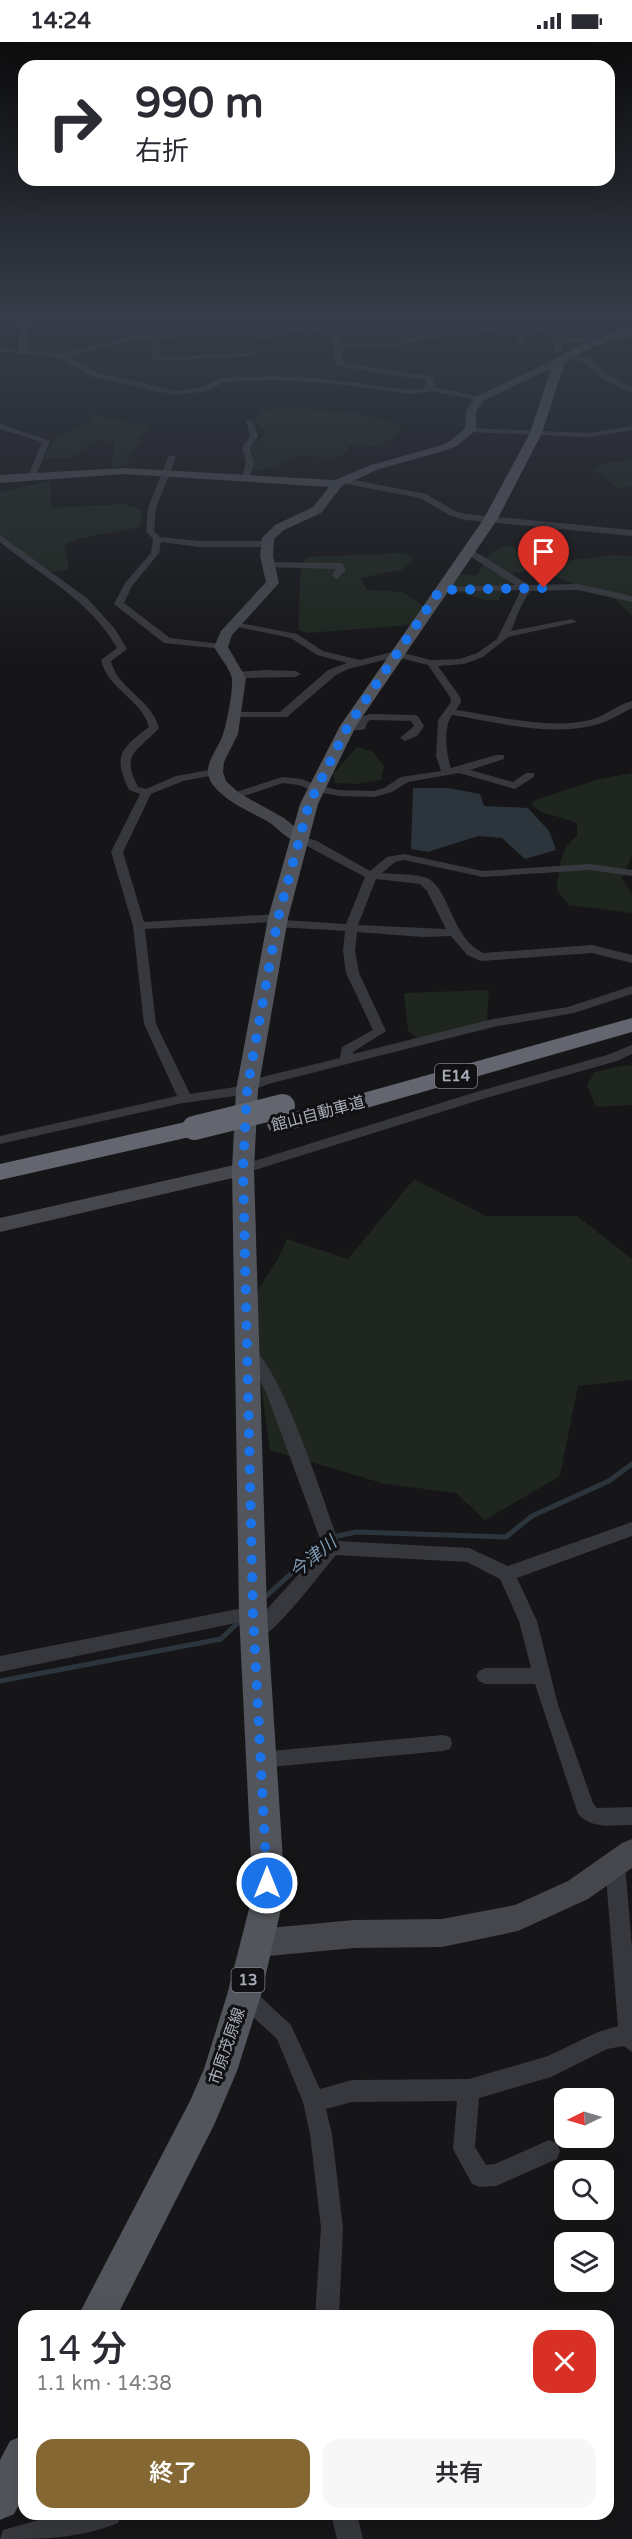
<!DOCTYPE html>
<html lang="ja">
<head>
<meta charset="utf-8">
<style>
  :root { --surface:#fff; --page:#f7f7f7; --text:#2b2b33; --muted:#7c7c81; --accent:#856733 }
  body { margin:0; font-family:"Varela Round","Noto Sans JP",sans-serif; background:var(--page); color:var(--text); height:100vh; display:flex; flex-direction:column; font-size:22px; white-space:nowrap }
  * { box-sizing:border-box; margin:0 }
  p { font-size:20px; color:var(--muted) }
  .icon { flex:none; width:33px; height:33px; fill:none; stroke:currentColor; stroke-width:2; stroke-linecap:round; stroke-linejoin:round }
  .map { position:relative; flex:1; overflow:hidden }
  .sheet { position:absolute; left:18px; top:2268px; width:596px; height:210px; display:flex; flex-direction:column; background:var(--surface); border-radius:18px; box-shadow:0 6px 24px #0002 }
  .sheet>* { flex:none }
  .guide { position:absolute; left:18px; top:18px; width:597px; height:126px; border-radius:18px; box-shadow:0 6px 24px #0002; background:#fff; color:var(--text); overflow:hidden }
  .needle { width:39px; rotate:265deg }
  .controls { position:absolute; left:554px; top:2046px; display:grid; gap:12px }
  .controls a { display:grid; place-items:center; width:60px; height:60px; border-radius:12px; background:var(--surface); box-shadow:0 6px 24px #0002; font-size:30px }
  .pin { position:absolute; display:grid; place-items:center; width:51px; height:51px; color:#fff; margin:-62px -26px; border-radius:50% 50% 50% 0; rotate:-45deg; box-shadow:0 0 6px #0007 }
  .pin .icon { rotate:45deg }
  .me { position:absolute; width:66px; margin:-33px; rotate:0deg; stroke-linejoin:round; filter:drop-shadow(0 0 4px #0008) }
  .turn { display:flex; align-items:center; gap:21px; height:126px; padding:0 18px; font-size:27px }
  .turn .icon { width:78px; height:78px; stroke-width:2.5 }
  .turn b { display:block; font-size:42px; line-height:51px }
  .round { display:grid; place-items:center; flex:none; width:63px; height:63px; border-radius:18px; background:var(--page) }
  .summary { display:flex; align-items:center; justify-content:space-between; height:102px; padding:0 18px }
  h1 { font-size:36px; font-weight:600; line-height:45px }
  .button { display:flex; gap:12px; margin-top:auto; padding:12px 18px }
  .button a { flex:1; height:69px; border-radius:18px; background:var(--accent); color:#fff; font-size:24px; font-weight:600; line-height:69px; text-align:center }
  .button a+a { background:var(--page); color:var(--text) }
  .status { display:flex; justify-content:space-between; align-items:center; height:42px; padding:0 30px; background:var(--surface); direction:ltr }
  .status svg { height:16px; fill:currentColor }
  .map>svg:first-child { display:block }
  .green { fill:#1e261f }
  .water { fill:#2c353c }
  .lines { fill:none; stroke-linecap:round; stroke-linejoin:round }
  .stream { stroke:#2c353c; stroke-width:5 }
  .street { fill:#37383d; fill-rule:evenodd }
  .secondary { fill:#45474d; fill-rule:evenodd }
  .primary { fill:#53555c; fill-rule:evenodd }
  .highway { fill:#63666e; fill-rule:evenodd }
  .highway-bridge { stroke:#63666e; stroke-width:24 }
  .route { stroke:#1a73e8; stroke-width:10; stroke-dasharray:0 18 }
  .labels { text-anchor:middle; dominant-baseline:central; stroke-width:6; stroke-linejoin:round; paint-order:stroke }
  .shield { fill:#111113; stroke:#7b7e86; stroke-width:1.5 }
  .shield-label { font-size:15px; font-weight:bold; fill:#a8adb8 }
  .street-label { font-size:16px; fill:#a8adb8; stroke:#111113 }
  .water-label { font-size:18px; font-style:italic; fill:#7f9bb3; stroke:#111113 }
</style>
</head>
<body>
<div class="status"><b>14:24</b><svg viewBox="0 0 49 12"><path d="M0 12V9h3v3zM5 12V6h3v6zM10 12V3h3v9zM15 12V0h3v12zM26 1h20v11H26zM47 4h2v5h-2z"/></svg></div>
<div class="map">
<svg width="632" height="2497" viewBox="0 0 632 2497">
  <rect width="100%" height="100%" fill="#161618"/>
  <g class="green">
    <path d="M279 364C323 370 362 366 404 386L380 404 350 403 343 413 335 415 298 414 271 426 251 429 254 419 252 405 263 394 265 389 254 378 262 370Z"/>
    <path d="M91 372 148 385 124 424 112 425 114 401C89 393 92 404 74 414 67 418 53 416 44 416L54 398 91 380 93 377 86 373Z"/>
    <path d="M632 418V445L618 446 593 427 602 422Z"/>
    <path d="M50 439 51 466 123 462 142 468 140 485C119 490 79 493 64 504L69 527 48 531 0 494V450Z"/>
    <path d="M512 503 526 520 533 523 614 513 632 514V553L627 554 632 562V574L607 549 575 543 546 530H513V541L504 543 499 558H485L453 549 451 544 457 532 477 533C491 511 483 511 512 503Z"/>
    <path d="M404 511 414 517 401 528 360 536 367 548 403 550 423 564 425 582 307 591 298 588 301 523 307 515Z"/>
    <path d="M357 705 373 710 384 724 381 738 356 742 335 741 333 732Z"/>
    <path d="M632 731V814L622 837 632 852V871L569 863 557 848C559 827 559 807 577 794V782L573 779 541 770 531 762 537 757 600 737Z"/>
    <path d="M489 948 486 988 420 998 408 989 404 951Z"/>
    <path d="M626 1023 632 1024V1063L596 1065 587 1043 595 1030Z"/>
    <path d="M414 1137 486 1174H577L632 1217V1338L578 1344 560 1434 485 1478 456 1451 385 1442 270 1408 249 1261 278 1217 287 1197 348 1217Z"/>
  </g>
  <path class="water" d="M413 746H448L480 752 484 764 528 766 549 789 556 808 525 817 502 796 478 794 428 810 411 807Z"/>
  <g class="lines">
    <g class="stream">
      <path d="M332 1495 357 1490 506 1495 532 1474 609 1439 632 1422"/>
      <path d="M263 1557 326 1500"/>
      <path d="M0 1639 221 1597 242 1577"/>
    </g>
    <g class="street">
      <path d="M345 275H357L317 285 339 294 340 302H384L431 292 494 285 511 278H526L524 275H531L560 297 632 292V296L562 301V309L558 311 554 309V300L542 290 525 295 526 302 518 303V292L538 287 532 282H512L496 289 431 296 384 306H341L342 320 433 335 434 345 482 355V359H479L431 349 412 352 326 341 275 338 224 340 208 349 175 353 93 335 58 316 0 309V305L60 312 129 295 199 289 266 292ZM309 287 333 297 336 324 426 338 425 346 412 348 326 337 275 334 222 336 203 345 175 349 99 331 67 315 129 299 151 297 152 315 158 319 256 314 259 310 160 315 158 297 199 293 266 296Z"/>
      <path d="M563 313 587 315 610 334 632 346V351L604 338 582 319 560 317Z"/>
      <path d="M246 378H252L258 394 250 406 254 421 250 435 246 437 242 435 246 421 242 406 250 394Z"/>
      <path d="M0 382 50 399 35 436 28 434 42 400 0 387Z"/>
      <path d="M632 384V388L588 395 470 390 466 388 470 386 588 391Z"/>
      <path d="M169 413 176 415 156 466 154 489 160 495 200 499H266L270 502 266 505H200L161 500 159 511 132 544 124 561 170 596 221 602 226 605 224 607 164 601 114 562 125 541 151 511 153 497 146 489 148 466Z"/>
      <path d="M344 436 426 452 455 469 466 472 632 488V494L465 478 449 473 420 456 341 441 340 439Z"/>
      <path d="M0 493 88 557 115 587 127 607 111 619C118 648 151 656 159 686 138 710 120 710 138 745L146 747 176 734 215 727 220 730 215 733 183 739 151 752 123 810 144 880 278 872 282 873 283 878 346 882 365 835 294 797 300 794 317 799 370 829 387 815 404 812 483 829 590 822 632 828V834L590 828 483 835 404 818 395 820 382 831C393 832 420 832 429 837 450 850 452 896 483 911L592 903 632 913V921L592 911 481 919 467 913 451 894 423 895 357 890 355 909 359 931 386 989 353 1010V1012L493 977 568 965 632 944V952L574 971 493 985 272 1041 235 1054 183 1061 0 1102V1094L177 1054 144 982 133 884 111 810 140 752 129 748C113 714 120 707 149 685 141 656 108 648 101 618L117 606C90 558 41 534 0 500ZM376 837 420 842 427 849 446 887 358 883ZM272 880 273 884 277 885 345 889 343 909 346 931 373 988 342 1005 340 1016 262 1035 235 1045 190 1052 156 982 145 887Z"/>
      <path d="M465 507H471L529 543 578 542 632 554V560L578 548 530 549 521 564 511 589 572 577 577 580 508 595 483 615 464 622 438 624 460 655 461 660 456 668C498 674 547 688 590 678 605 674 617 663 632 659V666C621 672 610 678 599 682 552 696 498 680 452 673 443 686 446 712 451 726L496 713H504V717L470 728 513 740 526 731H534V735L515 747 459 731 408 740 392 750 375 755 339 754 313 749 299 743 283 741 238 756H230V752L282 735 301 737 320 744 339 748 374 749 384 746 401 735 441 729 436 714 438 678 451 660 450 655 428 623 396 615 348 627 336 633 287 675H235L231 674V670H280L328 628 347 621 317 613 291 596 229 583 234 580 297 592 323 609 360 618 396 609 431 618 460 617 477 611 497 597 521 548 437 550 435 548 440 545 515 543 465 511Z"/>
      <path d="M268 520 340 521 343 522 346 528 337 537 332 534 336 527 265 525 263 523Z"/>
      <path d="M264 628 296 629 301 632 296 635 238 636 233 633 238 630Z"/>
      <path d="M371 672 414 673 418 674 424 684 417 694 405 699 400 696 414 684 411 679 371 678 368 679 365 687C358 689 347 689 343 684L348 681 357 682 360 675Z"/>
      <path d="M632 1003V1012L617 1019 486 1056 248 1130 243 1132 236 1127 238 1124 476 1050 607 1013Z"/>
      <path d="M247 1303C278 1313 326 1465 338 1499L469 1506 508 1524 632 1480V1494L517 1536 537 1579 558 1663 593 1761 597 1766 632 1765V1783C612 1783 593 1788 578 1772L535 1642H485L479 1639 476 1634 479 1629 485 1626H531L519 1579 500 1537 467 1520 336 1513C318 1534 283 1582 261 1596 256 1599 253 1598 248 1596L245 1591 259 1576 0 1630V1614L253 1564 259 1566 262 1571 259 1576 323 1505 266 1350 254 1328 239 1309 242 1305Z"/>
      <path d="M443 1693 450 1695 452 1701 450 1707 443 1709 260 1726 253 1724 251 1718 253 1712 260 1710Z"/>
      <path d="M615 1813 622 1816 625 1822 632 1905V2010L624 2004 607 2007 551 2035 479 2056 475 2105 486 2123 495 2122 549 2098 557 2101 560 2109 557 2117 496 2144 480 2145 472 2142 453 2107 457 2059 352 2060 326 2067 332 2092 343 2186 339 2274H315L321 2186 310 2092 303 2060 277 1997 237 1960 234 1953 237 1946 244 1943 251 1946 291 1983 320 2047 352 2038 469 2037 548 2014 598 1990 618 1984 605 1822 608 1816Z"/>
      <path d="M60 2472H122L118 2481C78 2497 42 2497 0 2497L3 2488Z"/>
      <path d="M331 2472H357L363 2497H337Z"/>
    </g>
    <g class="secondary">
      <path d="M20 275H30L28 310 23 313 18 310Z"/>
      <path d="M560 315 565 318 564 320 483 359 476 369V388L458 403 447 408 379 427 342 444 321 471 284 488 274 497 273 514 279 541 232 593 228 605 246 636 238 692 224 720 223 730 226 739 239 751 284 776 306 794 308 797 306 800C291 804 279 786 267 779 249 769 226 760 213 743 199 725 218 709 223 692 227 681 233 649 232 637 231 628 219 614 214 605L221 589 266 540 260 514 262 496 275 483 313 465 329 445 124 432 0 441V433L124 426 335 438 371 423 439 404 450 399 465 387 466 369 475 355Z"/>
      <path d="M243 1121 250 1122 253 1127 250 1132 0 1190V1176Z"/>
      <path d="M632 1797V1826L588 1857 518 1889 442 1905 354 1906 258 1915 248 1911 244 1901 248 1891 258 1887 354 1878 442 1877 515 1863 568 1839 622 1801Z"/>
    </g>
    <g class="primary">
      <path d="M632 283V290L586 308 565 320 542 391 497 478 356 684 318 762 288 876 258 1048 254 1127 267 1571 283 1819 282 1863 261 1953 237 2029 214 2083 117 2274H78L190 2059 204 2027 227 1953 250 1863 251 1819 239 1571 232 1127 236 1048 268 876 300 762 340 684 483 478 530 391 554 318 578 304Z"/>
      <path d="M24 2393V2453L14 2472 0 2478V2418L10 2399Z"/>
    </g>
    <g class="highway">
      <path d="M632 976V990L279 1091 270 1089 267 1083 270 1077Z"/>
      <path d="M194 1078 203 1080 206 1086 203 1092 0 1138V1122Z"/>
    </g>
    <path class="highway-bridge" d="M194 1086 283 1064"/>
  </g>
  <linearGradient id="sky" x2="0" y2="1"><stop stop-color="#0c0c0d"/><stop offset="0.44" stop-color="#363c48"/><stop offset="1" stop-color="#363c48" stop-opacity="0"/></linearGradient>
  <rect width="632" height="624" fill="url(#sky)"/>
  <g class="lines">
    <path class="route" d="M267 1841 253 1571 243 1127 247 1048 278 876 309 762 348 684 440 548 544 546"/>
  </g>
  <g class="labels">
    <g class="shield">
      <rect x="435" y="1022" width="42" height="24" rx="4.5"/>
      <rect x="231.5" y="1926" width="33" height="24" rx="4.5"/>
    </g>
    <g class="shield-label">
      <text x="456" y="1034">E14</text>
      <text x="248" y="1938">13</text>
    </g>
    <g class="street-label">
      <text transform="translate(318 1072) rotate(-15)">館山自動車道</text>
      <text transform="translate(227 2004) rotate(-71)">市原茂原線</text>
    </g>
    <g class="water-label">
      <text transform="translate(313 1515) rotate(-39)">今津川</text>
    </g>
  </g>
</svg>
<div class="controls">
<a><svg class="needle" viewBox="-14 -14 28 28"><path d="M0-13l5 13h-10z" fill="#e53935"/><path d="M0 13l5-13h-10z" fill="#7c7c81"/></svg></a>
<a><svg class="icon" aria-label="search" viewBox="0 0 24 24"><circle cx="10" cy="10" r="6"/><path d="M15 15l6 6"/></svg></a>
<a><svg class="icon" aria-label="layers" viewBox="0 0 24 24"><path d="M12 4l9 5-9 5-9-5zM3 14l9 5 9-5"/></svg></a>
</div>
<div class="pin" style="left:544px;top:546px;background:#d93025"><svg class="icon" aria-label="arrive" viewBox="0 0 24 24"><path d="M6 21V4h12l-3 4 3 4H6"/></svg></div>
<svg class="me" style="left:267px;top:1841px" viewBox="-20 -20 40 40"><circle r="17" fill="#1a73e8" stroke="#fff" stroke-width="3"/><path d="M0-11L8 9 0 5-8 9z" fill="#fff"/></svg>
<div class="guide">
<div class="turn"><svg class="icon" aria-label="right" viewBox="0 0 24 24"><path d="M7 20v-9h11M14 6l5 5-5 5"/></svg><div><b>990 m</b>右折</div></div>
</div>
<section class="sheet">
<div class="summary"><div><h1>14 分</h1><p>1.1 km · 14:38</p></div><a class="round" style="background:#d93025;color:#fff"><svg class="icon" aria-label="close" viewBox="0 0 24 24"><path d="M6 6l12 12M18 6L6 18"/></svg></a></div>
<div class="button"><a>終了</a><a>共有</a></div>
</section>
</div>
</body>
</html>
